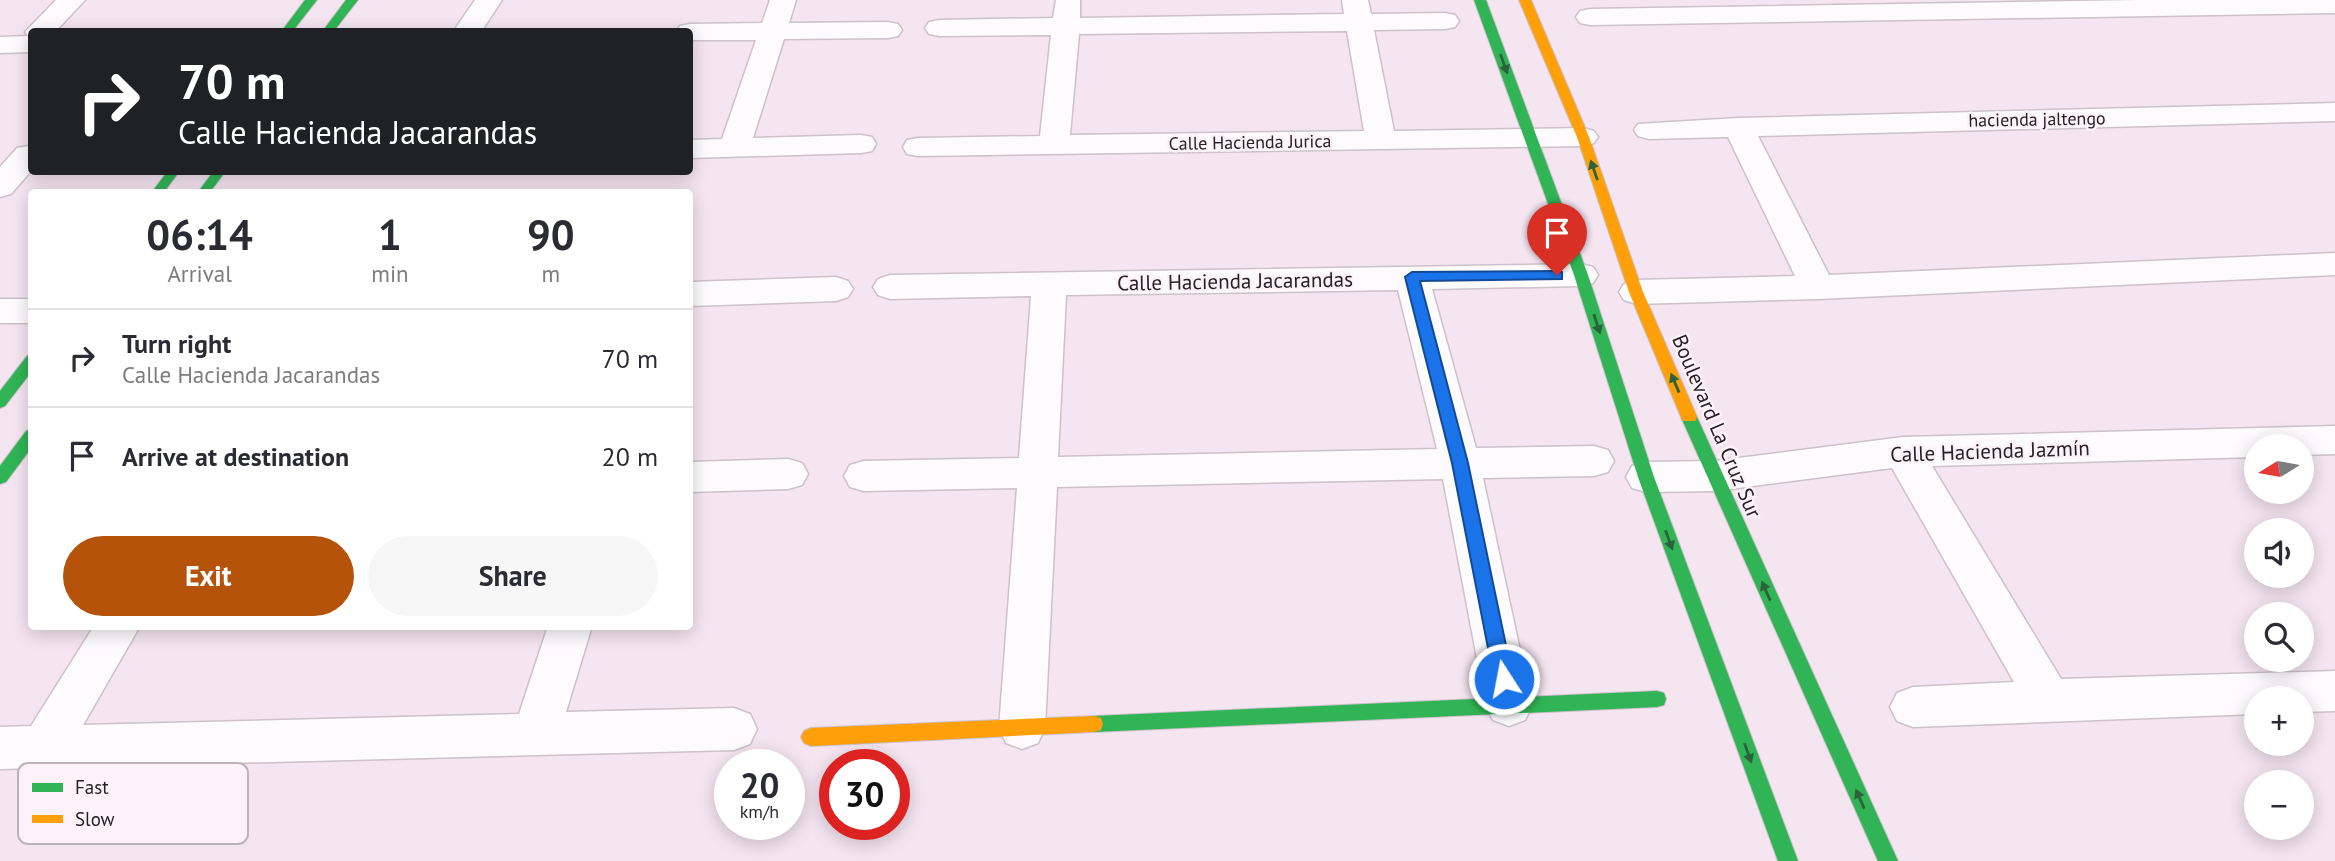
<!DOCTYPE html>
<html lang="en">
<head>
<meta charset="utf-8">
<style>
  :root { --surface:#fff; --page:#f7f7f7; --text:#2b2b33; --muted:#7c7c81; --line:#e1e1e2; --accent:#b45309 }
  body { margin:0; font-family:"PT Sans",sans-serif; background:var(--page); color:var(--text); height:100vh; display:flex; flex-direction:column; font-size:26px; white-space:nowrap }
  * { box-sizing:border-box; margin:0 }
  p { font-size:23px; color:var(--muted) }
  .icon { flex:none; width:38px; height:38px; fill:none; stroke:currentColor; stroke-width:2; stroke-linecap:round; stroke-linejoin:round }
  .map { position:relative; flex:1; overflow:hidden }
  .side { position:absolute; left:28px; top:189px; width:665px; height:441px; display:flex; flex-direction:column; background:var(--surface); border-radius:7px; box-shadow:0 4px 18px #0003 }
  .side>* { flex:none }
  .guide { position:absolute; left:28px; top:28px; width:665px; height:147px; border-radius:7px; box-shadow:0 4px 18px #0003; background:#202124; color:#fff; overflow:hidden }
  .needle { width:46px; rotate:259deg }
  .controls { position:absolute; left:2244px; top:434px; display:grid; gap:14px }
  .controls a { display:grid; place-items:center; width:70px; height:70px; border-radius:50%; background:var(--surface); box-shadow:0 4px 18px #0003; font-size:35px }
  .speed { position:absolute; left:714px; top:749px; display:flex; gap:14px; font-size:35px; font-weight:700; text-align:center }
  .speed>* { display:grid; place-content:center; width:91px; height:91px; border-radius:50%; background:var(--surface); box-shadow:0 4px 18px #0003; line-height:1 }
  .speed small { font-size:18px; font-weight:400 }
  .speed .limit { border:10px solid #d22; background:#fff; color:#111 }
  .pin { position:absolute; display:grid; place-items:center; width:60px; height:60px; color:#fff; margin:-72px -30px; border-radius:50% 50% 50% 0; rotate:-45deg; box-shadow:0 0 7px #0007 }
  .pin .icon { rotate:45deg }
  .me { position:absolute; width:77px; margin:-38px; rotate:349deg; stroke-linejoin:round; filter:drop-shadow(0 0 5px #0008) }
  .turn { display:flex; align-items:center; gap:24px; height:147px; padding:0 35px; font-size:32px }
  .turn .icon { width:91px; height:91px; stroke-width:2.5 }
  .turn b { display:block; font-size:49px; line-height:60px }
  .eta { display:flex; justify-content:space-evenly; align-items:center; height:119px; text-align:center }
  .eta b { font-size:42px; font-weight:800; line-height:49px }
  .action { display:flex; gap:14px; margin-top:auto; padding:14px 35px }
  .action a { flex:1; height:80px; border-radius:42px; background:var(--accent); color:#fff; font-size:28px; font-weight:800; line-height:80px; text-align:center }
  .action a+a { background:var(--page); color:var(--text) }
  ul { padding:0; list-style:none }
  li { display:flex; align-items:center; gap:21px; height:98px; padding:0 35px; border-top:2px solid var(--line) }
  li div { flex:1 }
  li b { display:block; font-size:26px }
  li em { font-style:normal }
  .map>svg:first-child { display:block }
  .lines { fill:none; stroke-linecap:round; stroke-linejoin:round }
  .street-casing { stroke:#cdc1ca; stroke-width:3 }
  .fast-casing { stroke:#cdc1ca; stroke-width:2 }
  .slow-casing { stroke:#cdc1ca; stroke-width:2 }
  .street { fill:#fdfbfd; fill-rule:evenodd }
  .fast { fill:#30b455; fill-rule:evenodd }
  .slow { fill:#ff9f0a; fill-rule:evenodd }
  .oneway { fill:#2c633c }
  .route { fill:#1a73e8; stroke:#114b97; stroke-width:2 }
  .labels { text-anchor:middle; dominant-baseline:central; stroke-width:5; stroke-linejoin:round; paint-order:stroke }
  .far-street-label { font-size:18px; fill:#292027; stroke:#fdf2fa }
  .street-label { font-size:21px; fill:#292027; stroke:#fdf2fa }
  .key { fill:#fdf2fa; stroke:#bdb3bb; stroke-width:2 }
  .key-label { font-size:19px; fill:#292027 }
</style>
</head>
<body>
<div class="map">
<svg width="2335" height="861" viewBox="0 0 2335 861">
  <rect width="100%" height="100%" fill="#f4e5f0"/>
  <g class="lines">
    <defs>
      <g id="street">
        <path d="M56 0H85L55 32H32V52L0 53V37L28 36 25 32Z"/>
        <path d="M475 0H502L481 32H453Z"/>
        <path d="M770 0H796L789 23 888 22 898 24 902 30 898 36 888 38 784 39 753 138 861 135 872 137 876 144 872 151 861 153 690 158V140L722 139 756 40H690V32H676L680 26 690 24 762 23Z"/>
        <path d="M1056 0H1080V18L1344 14 1342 0H1368L1371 14 1445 13 1455 15 1459 21 1455 27 1445 29 1374 30 1394 131 1583 128 1594 131 1598 137 1594 143 1583 146 918 156 907 154 903 147 907 140 918 138 1040 136 1051 35 939 36 929 34 925 28 929 22 939 20 1053 18ZM1347 31 1364 131 1070 135 1079 34Z"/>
        <path d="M2139 0H2335V13L1590 25 1580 23 1576 17 1580 11 1590 9Z"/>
        <path d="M2335 103V121L1758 136 1829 275 2335 253V275L1818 299 1636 304 1624 300 1619 292 1624 284 1636 280 1795 276 1728 137 1649 139 1638 136 1634 130 1638 124 1738 118Z"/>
        <path d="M28 146 32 147V170L11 194 0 197V167L17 148Z"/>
        <path d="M1581 264 1593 267 1598 275 1593 283 1581 286 1432 289 1476 448 1594 446 1608 450 1614 461 1608 472 1594 476 1483 478 1532 706 1525 720 1509 726 1493 720 1486 706 1443 479 1057 487 1045 728 1038 743 1022 749 1006 743 999 728 1017 488 864 491 850 487 844 476 850 465 864 461 1019 458 1031 296 890 299 878 295 873 287 878 279 890 275ZM1398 290 1437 449 1058 457 1066 295Z"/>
        <path d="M836 277 848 281 853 289 848 297 836 301 690 306V282Z"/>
        <rect x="0" y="299" width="32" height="24"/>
        <path d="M2335 426V454L2301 455V446H2256V457L1932 466 2061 679 2335 671V711L2301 712V698H2256V714L1913 727 1897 721 1890 707 1897 693 1913 687 2014 682 1892 468 1715 491 1646 492 1632 488 1626 477 1632 466 1646 462 1715 461 1903 437Z"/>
        <path d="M788 459 802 463 808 474 802 485 788 489 690 492V462Z"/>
        <path d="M94 626H140L83 725 519 714 548 626H592L566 712 734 708 750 714 757 729 750 744 734 750 0 769V727L31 726Z"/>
      </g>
      <g id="fast">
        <path d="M305 0H317L292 32H281Z"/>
        <path d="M346 0H358L333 32H322Z"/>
        <path d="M1474 0H1486L1588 275 1654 477 1798 861H1778L1638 477 1574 275Z"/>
        <path d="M167 172H179L164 192H152Z"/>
        <path d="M213 172H225L210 192H198Z"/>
        <path d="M32 355V371L5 406 0 408V391L27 356Z"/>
        <path d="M1689 411 1697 417 1898 861H1878L1681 417Z"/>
        <path d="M32 429V447L6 482 0 484V466L26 431Z"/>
        <path d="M1657 691 1664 693 1666 699 1664 705 1657 707 1094 732 1087 730 1085 724 1087 718 1094 716Z"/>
      </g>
      <g id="slow">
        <path d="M1519 0H1531L1589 137 1643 292 1697 417 1695 421H1683L1681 417 1629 292 1577 137Z"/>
        <path d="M1094 716 1101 718 1103 724 1101 730 1094 732 811 746 804 743 801 737 804 731 811 728Z"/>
      </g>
    </defs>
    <use href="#street" class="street-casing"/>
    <use href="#fast" class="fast-casing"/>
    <use href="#slow" class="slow-casing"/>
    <use href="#street" class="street"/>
    <use href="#fast" class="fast"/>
    <use href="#slow" class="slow"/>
  </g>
  <defs><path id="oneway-solid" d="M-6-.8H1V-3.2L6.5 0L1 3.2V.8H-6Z" transform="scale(1.75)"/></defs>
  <g class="oneway">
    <use href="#oneway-solid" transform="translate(1504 64) rotate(70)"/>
    <use href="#oneway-solid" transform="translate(1594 170) rotate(-109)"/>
    <use href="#oneway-solid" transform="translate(1597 324) rotate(72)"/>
    <use href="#oneway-solid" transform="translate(1675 383) rotate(-113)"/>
    <use href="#oneway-solid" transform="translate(1669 540) rotate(70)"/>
    <use href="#oneway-solid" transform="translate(1766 591) rotate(-114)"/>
    <use href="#oneway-solid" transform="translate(1748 753) rotate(70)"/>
    <use href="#oneway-solid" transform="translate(1860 799) rotate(-114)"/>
  </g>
  <path class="route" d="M1557 271 1562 272V279L1420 281 1468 463 1513 679 1510 684 1504 687 1497 684 1494 679 1452 463 1405 277 1412 272Z"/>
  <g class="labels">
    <g class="far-street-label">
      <text transform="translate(2037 119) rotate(-1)">hacienda jaltengo</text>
      <text transform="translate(1250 142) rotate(-1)">Calle Hacienda Jurica</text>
    </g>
    <g class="street-label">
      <text transform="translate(1235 281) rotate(-1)">Calle Hacienda Jacarandas</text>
      <text transform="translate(1717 426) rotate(67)">Boulevard La Cruz Sur</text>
      <text transform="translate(1990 451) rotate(-2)">Calle Hacienda Jazmín</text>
    </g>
  </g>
  <rect x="18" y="763" width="230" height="81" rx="10" class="key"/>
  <rect x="32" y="783" width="31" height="9" fill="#30b455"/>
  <rect x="32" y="815" width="31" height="8" fill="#ff9f0a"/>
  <g class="key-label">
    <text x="75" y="794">Fast</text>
    <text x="75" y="826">Slow</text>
  </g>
</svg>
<div class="controls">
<a><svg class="needle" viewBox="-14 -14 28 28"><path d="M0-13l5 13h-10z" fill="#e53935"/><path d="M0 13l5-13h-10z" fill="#7c7c81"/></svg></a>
<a><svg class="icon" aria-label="sound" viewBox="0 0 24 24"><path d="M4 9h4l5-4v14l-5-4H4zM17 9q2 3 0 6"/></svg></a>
<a><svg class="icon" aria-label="search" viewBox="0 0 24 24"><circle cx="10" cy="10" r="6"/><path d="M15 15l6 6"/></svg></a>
<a>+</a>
<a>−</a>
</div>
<div class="speed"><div>20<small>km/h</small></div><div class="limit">30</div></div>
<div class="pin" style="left:1557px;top:275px;background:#d93025"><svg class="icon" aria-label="arrive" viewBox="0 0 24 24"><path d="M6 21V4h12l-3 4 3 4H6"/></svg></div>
<svg class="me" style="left:1504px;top:679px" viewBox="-20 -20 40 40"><circle r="17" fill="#1a73e8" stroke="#fff" stroke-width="3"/><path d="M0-11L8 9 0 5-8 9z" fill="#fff"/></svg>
<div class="guide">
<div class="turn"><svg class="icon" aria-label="right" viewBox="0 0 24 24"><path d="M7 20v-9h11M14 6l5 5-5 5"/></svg><div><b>70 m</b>Calle Hacienda Jacarandas</div></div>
</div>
<section class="side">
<div class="eta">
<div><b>06:14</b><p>Arrival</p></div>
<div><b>1</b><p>min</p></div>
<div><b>90</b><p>m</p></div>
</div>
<ul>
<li><svg class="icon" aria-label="right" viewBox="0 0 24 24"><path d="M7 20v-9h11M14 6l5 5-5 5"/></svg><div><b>Turn right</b><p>Calle Hacienda Jacarandas</p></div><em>70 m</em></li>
<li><svg class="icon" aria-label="arrive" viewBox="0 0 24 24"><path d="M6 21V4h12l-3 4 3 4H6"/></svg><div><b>Arrive at destination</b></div><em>20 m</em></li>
</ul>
<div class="action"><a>Exit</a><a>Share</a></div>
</section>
</div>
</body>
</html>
